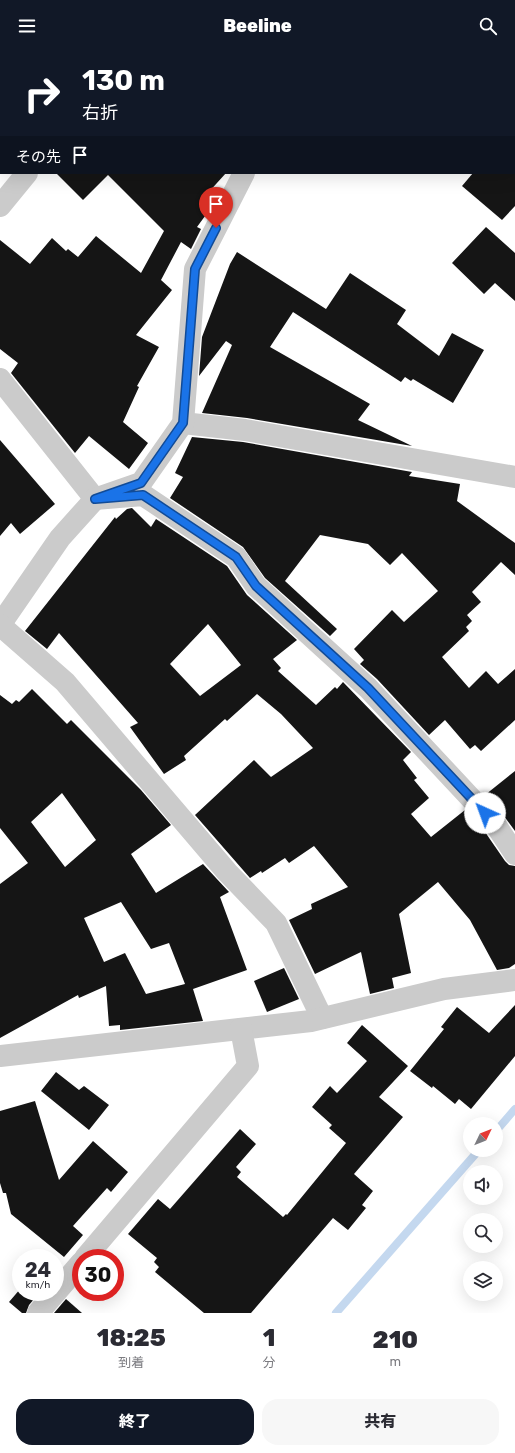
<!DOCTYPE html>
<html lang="ja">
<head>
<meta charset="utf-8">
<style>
  :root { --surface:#fff; --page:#f7f7f7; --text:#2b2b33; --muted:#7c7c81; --accent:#111827 }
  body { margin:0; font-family:Rubik,"Noto Sans JP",sans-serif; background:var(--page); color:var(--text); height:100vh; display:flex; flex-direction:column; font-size:15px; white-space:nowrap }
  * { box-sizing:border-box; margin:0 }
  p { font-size:13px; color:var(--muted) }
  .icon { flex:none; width:22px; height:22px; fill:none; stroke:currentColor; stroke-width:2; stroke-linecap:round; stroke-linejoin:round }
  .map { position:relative; height:1261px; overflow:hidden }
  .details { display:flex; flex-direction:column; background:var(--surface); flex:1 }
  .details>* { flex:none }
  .banner { position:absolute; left:0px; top:0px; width:515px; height:122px; box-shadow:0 4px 16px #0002; background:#111827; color:#fff; overflow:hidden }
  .needle { width:26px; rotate:47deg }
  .controls { position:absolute; left:463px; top:1065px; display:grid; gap:8px }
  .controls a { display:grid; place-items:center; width:40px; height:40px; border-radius:50%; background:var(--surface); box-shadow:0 4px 16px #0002; font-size:20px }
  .speed { position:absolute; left:12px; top:1197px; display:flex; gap:8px; font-size:20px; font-weight:700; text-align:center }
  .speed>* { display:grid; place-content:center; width:52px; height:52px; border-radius:50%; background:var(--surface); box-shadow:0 4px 16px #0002; line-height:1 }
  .speed small { font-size:10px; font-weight:400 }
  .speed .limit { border:6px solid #d22; background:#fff; color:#111 }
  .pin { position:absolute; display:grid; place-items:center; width:34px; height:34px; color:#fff; margin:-41px -17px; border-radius:50% 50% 50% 0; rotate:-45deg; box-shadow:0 0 4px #0007 }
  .pin .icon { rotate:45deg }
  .me { position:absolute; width:44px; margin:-22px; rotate:317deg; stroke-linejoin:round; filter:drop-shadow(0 0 3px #0008) }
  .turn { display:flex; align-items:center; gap:14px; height:84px; padding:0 16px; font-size:18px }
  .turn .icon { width:52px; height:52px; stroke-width:2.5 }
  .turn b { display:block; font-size:28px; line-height:34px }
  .then { display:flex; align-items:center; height:38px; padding:0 16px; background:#0003; gap:8px; font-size:15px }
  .eta { display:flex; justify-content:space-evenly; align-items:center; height:68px; text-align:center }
  .eta b { font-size:24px; font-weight:800; line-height:28px }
  .primary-button { display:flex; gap:8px; margin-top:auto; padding:8px 16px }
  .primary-button a { flex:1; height:46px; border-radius:16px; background:var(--accent); color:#fff; font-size:16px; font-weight:800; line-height:46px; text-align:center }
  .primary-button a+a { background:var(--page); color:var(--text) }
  header { display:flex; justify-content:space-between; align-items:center; height:52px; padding:0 16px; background:var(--accent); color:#fff; font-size:18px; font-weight:800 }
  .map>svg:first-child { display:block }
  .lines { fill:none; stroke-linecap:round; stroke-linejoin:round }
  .stream { stroke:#c4d8ef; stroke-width:8 }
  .building { fill:#151515; fill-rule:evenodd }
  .street { stroke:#cbcbcb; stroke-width:22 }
  .route-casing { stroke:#114b97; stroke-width:10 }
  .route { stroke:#1a73e8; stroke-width:7 }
</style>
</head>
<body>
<header><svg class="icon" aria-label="menu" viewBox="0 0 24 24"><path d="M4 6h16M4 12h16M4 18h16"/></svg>Beeline<svg class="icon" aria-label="search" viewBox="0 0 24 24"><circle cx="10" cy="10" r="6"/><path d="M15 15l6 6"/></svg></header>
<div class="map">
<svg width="515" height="1261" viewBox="0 0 515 1261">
  <rect width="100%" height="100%" fill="#fff"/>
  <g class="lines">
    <g class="stream">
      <path d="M496 1079 515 1057"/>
      <path d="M336 1261 479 1098"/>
    </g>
  </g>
  <g class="building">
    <path d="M56 121H226L207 142 216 149 197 175 201 177 191 197 181 190 161 228 172 238 136 283 159 295 137 334 139 335 123 370 148 391 129 417 89 384 75 401 11 321 18 311 0 297V188L30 212 52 186 66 199 68 197 78 205 96 184 141 221 164 179 108 123 83 148Z"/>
    <path d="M473 121H515V154L502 168 462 134Z"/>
    <path d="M486 175 515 201V249L495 231 484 242 452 211Z"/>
    <path d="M237 200 326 257 350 221 406 258 397 272 439 304 452 281 484 298 453 351 413 327 411 329 405 325 401 330 293 260 270 295 370 352 358 368 412 394 247 366 202 361 232 293 226 289 199 324 202 285 230 212Z"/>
    <path d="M192 385 243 390 412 420 409 424 460 432 457 449 515 491V523L501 510 472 540 481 550 467 563 472 569 466 575 469 579 442 605 469 636 486 619 498 632 515 617V668L481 699 475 693 470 697 445 668 429 683 377 627 360 612 364 608 354 597 392 558 404 570 438 539 402 501 390 513 368 492 320 483 285 529 337 577 330 584 265 526 243 495 170 446 183 425 175 421Z"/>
    <path d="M0 388 55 452 20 482 11 471 0 484Z"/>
    <path d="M132 456 151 475 156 467 227 514 247 543 297 588 273 607 281 616 278 619 316 653 335 635 337 637 343 630 411 700 403 708 417 726 414 728 429 746 411 762 431 785 465 758 485 780 505 809 509 813 515 814V912L509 916 497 918 470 868 438 830 399 862 411 921 392 926 394 936 370 942 361 900 315 922 289 868 312 857 311 852 348 835 314 794 289 811 285 806 262 821 261 819 250 826 195 763 254 708 271 725 313 696 281 662 257 642 227 669 225 667 184 704 186 708 164 722 130 675 138 671 59 581 47 597 25 579 115 465 116 467 127 457ZM208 572 241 613 200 644 170 612Z"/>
    <path d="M32 637 67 672 71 668 141 738 171 773 131 802 156 841 203 812 229 840 220 845 247 918 193 937 203 969 120 978V973L109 974 106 934 79 946 78 943 0 986V832L28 811 0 776V643L12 652 16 648 19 650ZM62 741 96 788 65 815 31 770ZM121 850 151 897 169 891 185 932 146 942 125 901 104 910 84 866Z"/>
    <path d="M515 719V779L504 764 485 743Z"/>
    <path d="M284 916 299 947 267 960 254 929Z"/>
    <path d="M515 953V1004L471 1057 459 1047 455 1052 433 1034 432 1036 410 1019 444 977 441 975 457 955 489 981Z"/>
    <path d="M362 973 408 1014 379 1045 403 1065 354 1122 373 1139 362 1153 366 1156 348 1178 333 1166 251 1261H204L155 1220 159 1215 154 1210 157 1206 128 1182 158 1147 170 1157 240 1077 256 1092 236 1115 241 1120 237 1125 283 1165 286 1162 287 1163 346 1091 329 1076 332 1073 312 1055 330 1034 337 1041 367 1009 347 991Z"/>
    <path d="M56 1020 79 1038 84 1034 109 1053 89 1078 41 1039Z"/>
    <path d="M35 1049 59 1128 93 1089 128 1120 111 1140 107 1136 73 1174 83 1183 64 1205 11 1162 6 1141H3L0 1131V1059Z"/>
    <path d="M21 1236V1240H40L29 1253 26 1261H22L9 1250Z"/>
    <path d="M66 1247 82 1261H54Z"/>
  </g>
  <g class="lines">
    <g class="street">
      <path d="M50 0 52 1"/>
      <path d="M458 0 459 1"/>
      <path d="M126 1 127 0"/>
      <path d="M298 1V0"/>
      <path d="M514 51 515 52"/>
      <path d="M0 154 27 121"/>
      <path d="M0 327 95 447"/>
      <path d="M183 371 245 378 515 425"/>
      <path d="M95 447 143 443 236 505 256 534 368 636 495 772 515 802"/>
      <path d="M0 573 60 486 95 447 141 431 183 371 195 217 244 121"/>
      <path d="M0 573 65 630 227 820 276 871 322 966"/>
      <path d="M0 1004 311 969 444 937 515 928"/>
      <path d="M85 1206 248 1014 241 977"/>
      <path d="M38 1261 81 1211"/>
    </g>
  </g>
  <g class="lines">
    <defs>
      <path id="route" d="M216 176 195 217 183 371 141 431 95 447 143 443 236 505 256 534 368 636 485 761"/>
    </defs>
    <use href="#route" class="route-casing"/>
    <use href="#route" class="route"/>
  </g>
</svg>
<div class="controls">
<a><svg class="needle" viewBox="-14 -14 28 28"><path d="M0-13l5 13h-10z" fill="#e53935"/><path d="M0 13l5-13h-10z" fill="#7c7c81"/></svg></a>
<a><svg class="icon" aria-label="sound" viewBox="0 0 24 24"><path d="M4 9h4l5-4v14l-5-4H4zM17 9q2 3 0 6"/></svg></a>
<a><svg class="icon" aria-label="search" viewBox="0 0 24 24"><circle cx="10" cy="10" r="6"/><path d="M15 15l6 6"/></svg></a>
<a><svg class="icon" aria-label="layers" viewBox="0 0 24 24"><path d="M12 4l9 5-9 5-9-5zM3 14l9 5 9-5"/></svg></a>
</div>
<div class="speed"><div>24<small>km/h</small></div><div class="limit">30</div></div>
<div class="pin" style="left:216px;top:176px;background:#d93025"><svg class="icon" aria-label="arrive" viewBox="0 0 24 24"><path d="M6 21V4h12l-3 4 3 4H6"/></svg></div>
<svg class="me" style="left:485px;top:761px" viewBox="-20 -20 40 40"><circle r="19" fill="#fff"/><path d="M0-13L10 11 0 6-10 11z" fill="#1a73e8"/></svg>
<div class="banner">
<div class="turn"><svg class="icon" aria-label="right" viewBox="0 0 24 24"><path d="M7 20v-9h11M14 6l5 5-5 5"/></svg><div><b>130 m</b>右折</div></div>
<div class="then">その先<svg class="icon" aria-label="arrive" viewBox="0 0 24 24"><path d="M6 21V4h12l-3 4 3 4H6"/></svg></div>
</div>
</div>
<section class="details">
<div class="eta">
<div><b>18:25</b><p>到着</p></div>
<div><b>1</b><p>分</p></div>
<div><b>210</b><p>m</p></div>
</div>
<div class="primary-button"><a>終了</a><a>共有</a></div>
</section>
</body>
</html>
